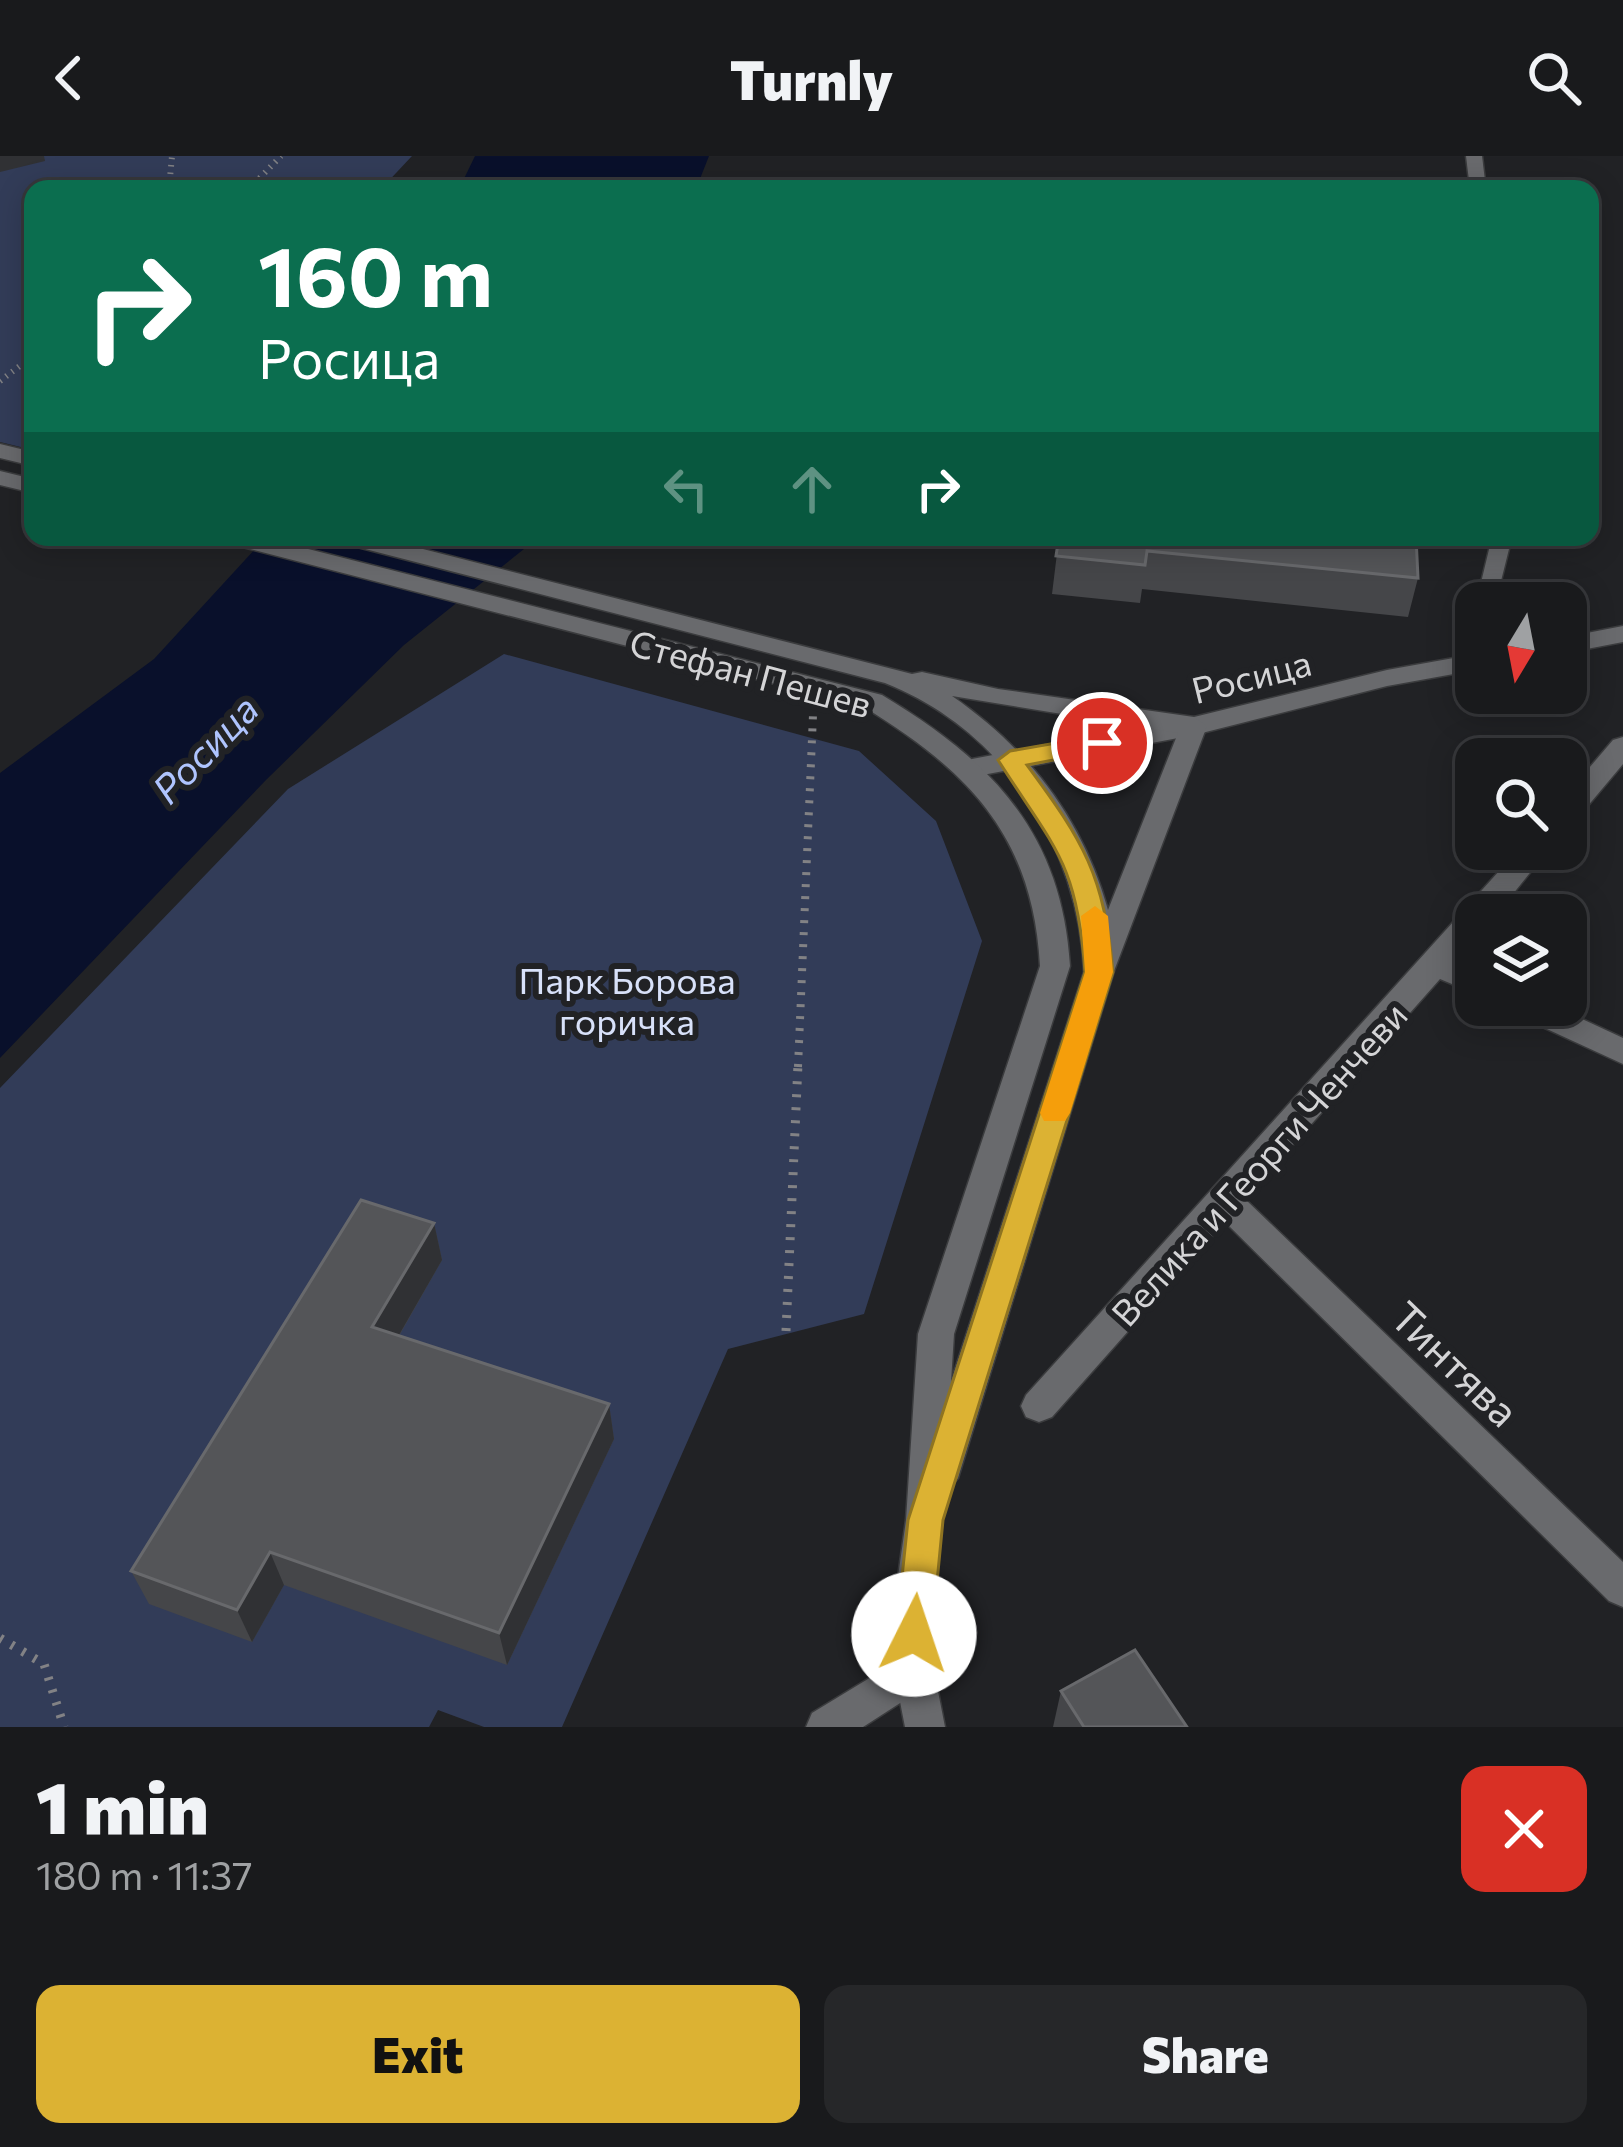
<!DOCTYPE html>
<html lang="en">
<head>
<meta charset="utf-8">
<style>
  :root { --surface:#191a1c; --page:#262729; --text:#f1f3f6; --muted:#9fa1a3; --line:#37383b; --accent:#dcb233 }
  body { margin:0; font-family:Commissioner,sans-serif; background:var(--page); color:var(--text); height:100vh; display:flex; flex-direction:column; font-size:45px; white-space:nowrap }
  * { box-sizing:border-box; margin:0 }
  p { font-size:39px; color:var(--muted) }
  .icon { flex:none; width:66px; height:66px; fill:none; stroke:currentColor; stroke-width:2; stroke-linecap:round; stroke-linejoin:round }
  .map { position:relative; height:1571px; overflow:hidden }
  .panel { display:flex; flex-direction:column; background:var(--surface); flex:1 }
  .panel>* { flex:none }
  .banner { position:absolute; left:24px; top:24px; width:1575px; height:366px; border-radius:24px; box-shadow:0 6px 30px #0003,0 0 0 3px var(--line); background:#0b6e4f; color:#fff; overflow:hidden }
  .needle { width:78px; rotate:190deg }
  .tools { position:absolute; left:1455px; top:426px; display:grid; gap:24px }
  .tools a { display:grid; place-items:center; width:132px; height:132px; border-radius:24px; background:var(--surface); box-shadow:0 6px 30px #0003,0 0 0 3px var(--line); font-size:60px }
  .pin { position:absolute; display:grid; place-items:center; width:102px; height:102px; color:#fff; margin:-51px; border:6px solid #fff; border-radius:50%; box-shadow:0 3px 12px #0007 }
  .me { position:absolute; width:132px; margin:-66px; rotate:4deg; stroke-linejoin:round; filter:drop-shadow(0 0 9px #0008) }
  .turn { display:flex; align-items:center; gap:42px; height:252px; padding:0 36px; font-size:54px }
  .turn .icon { width:156px; height:156px; stroke-width:2.5 }
  .turn b { display:block; font-size:84px; line-height:102px }
  .lanes { display:flex; align-items:center; height:114px; padding:0 36px; background:#0003; justify-content:center; gap:60px; direction:ltr }
  .lanes .off { opacity:.35 }
  .round { display:grid; place-items:center; flex:none; width:126px; height:126px; border-radius:24px; background:var(--page) }
  .overview { display:flex; align-items:center; justify-content:space-between; height:204px; padding:0 36px }
  h1 { font-size:72px; font-weight:800; line-height:90px }
  .primary-button { display:flex; gap:24px; margin-top:auto; padding:24px 36px }
  .primary-button a { flex:1; height:138px; border-radius:24px; background:var(--accent); color:#111; font-size:48px; font-weight:800; line-height:138px; text-align:center }
  .primary-button a+a { background:var(--page); color:var(--text) }
  header { display:flex; justify-content:space-between; align-items:center; height:156px; padding:0 36px; background:var(--surface); font-size:54px; font-weight:800 }
  .map>svg:first-child { display:block }
  .green { fill:#323c58 }
  .water { fill:#09102b }
  .lines { fill:none; stroke-linecap:round; stroke-linejoin:round }
  .service-casing { stroke:#3b3c3e; stroke-width:3 }
  .minor-casing { stroke:#3b3c3e; stroke-width:3 }
  .tertiary-casing { stroke:#3b3c3e; stroke-width:3 }
  .path-far2 { stroke:#828285; stroke-width:6; stroke-dasharray:1.5 6; stroke-linecap:butt }
  .path-far1 { stroke:#828285; stroke-width:8; stroke-dasharray:3 9; stroke-linecap:butt }
  .path { stroke:#828285; stroke-width:9; stroke-dasharray:3 10; stroke-linecap:butt }
  .service { fill:#696a6d; fill-rule:evenodd }
  .minor { fill:#696a6d; fill-rule:evenodd }
  .tertiary { fill:#696a6d; fill-rule:evenodd }
  .wall { fill:#454649 }
  .shaded-wall { fill:#303134 }
  .building { fill:#545558; stroke:#68696c; stroke-width:3 }
  .route { fill:#dcb233; stroke:#8f7421; stroke-width:3 }
  .slow { fill:#f59e0b }
  .labels { text-anchor:middle; dominant-baseline:central; stroke-width:12; stroke-linejoin:round; paint-order:stroke }
  .street-label { font-size:36px; fill:#d4d4d6; stroke:#212225 }
  .park-label { font-size:36px; fill:#d8e1f9; stroke:#212225 }
  .water-label { font-size:39px; font-style:italic; fill:#afc4fe; stroke:#212225 }
  .near-street-label { font-size:42px; fill:#d4d4d6; stroke:#212225 }
</style>
</head>
<body>
<header><svg class="icon" aria-label="back" viewBox="0 0 24 24"><path d="M15 5l-7 7 7 7"/></svg>Turnly<svg class="icon" aria-label="search" viewBox="0 0 24 24"><circle cx="10" cy="10" r="6"/><path d="M15 15l6 6"/></svg></header>
<div class="map">
<svg width="1623" height="1571" viewBox="0 0 1623 1571">
  <rect width="100%" height="100%" fill="#212225"/>
  <g class="green">
    <path d="M0 0H412L381 33H33V294L0 286Z"/>
    <path d="M504 498 859 595 936 665 982 785 864 1158 728 1193 562 1571H484L438 1554 429 1571H0V932L288 633Z"/>
  </g>
  <g class="water">
    <path d="M475 0H709L696 33H459Z"/>
    <path d="M266 381H539L404 489 266 624 0 902V617L154 503Z"/>
  </g>
  <g class="lines">
    <defs>
      <g id="service">
        <path d="M1466 0H1482L1486 33H1470Z"/>
        <path d="M1492 381H1512L1498 437 1489 447H1476V498L1466 491 1456 461 1479 435Z"/>
      </g>
      <g id="minor">
        <path d="M1623 470V486L1566 497V481Z"/>
        <path d="M1476 498V514L1387 530 1194 579 972 621 958 612 972 603 1194 561 1387 514Z"/>
        <path d="M1623 581V608L1576 664 1566 667V639L1613 584Z"/>
        <path d="M1519 693H1549L1496 759H1476V781L1456 804 1476 814V838L1440 823 1245 1043 1623 1406V1451L1609 1445 1225 1066 1052 1261 1039 1266 1026 1261 1021 1250 1026 1239Z"/>
        <path d="M1508 849H1552L1623 882V908L1512 857Z"/>
        <path d="M914 1495 928 1501 934 1515 928 1529 863 1571H806L812 1557Z"/>
      </g>
      <g id="tertiary">
        <path d="M0 288 33 296V310L0 302Z"/>
        <path d="M0 315 33 323V337L0 329Z"/>
        <path d="M220 381H261L882 539C992 605 1062 677 1070 810L954 1178 951 1226 1084 816C1079 691 1004 574 885 527L338 386 335 381H376L912 518 922 516 998 533 1194 561 1207 570 1114 815 958 1322 945 1337 935 1442 934 1515 945 1571H905L894 1515 895 1442 906 1364 918 1178 1040 810C1033 681 970 616 864 551L223 386ZM952 540 1178 577 1108 754C1083 664 1029 593 952 540Z"/>
      </g>
    </defs>
    <use href="#service" class="service-casing"/>
    <use href="#minor" class="minor-casing"/>
    <use href="#tertiary" class="tertiary-casing"/>
    <g class="path-far2">
      <path d="M169 33 172 0"/>
      <path d="M249 33 281 0"/>
      <path d="M0 225 33 200"/>
    </g>
    <path class="path-far1" d="M798 911 813 559"/>
    <g class="path">
      <path d="M786 1175 798 908"/>
      <path d="M0 1482 44 1508 64 1571"/>
    </g>
    <use href="#service" class="service"/>
    <use href="#minor" class="minor"/>
    <use href="#tertiary" class="tertiary"/>
  </g>
  <g class="wall">
    <path d="M1059 381 1418 422 1408 461 1142 433 1140 447 1052 438Z"/>
    <path d="M434 1067 442 1104 399 1180 609 1248 614 1283 507 1509 284 1429 252 1486 149 1448 131 1415Z"/>
    <path d="M1061 1535 1187 1571H1053Z"/>
  </g>
  <g class="shaded-wall">
    <path d="M0 0H44L45 5 0 16Z"/>
    <path d="M434 1067 442 1104 383 1207 372 1171Z"/>
    <path d="M609 1248 614 1283 507 1509 499 1477Z"/>
    <path d="M270 1396 284 1429 252 1486 237 1454Z"/>
  </g>
  <g class="building">
    <path d="M1059 381H1416L1418 422 1147 395 1145 409 1056 400Z"/>
    <path d="M361 1044 434 1067 372 1171 609 1248 499 1477 270 1396 237 1454 131 1415Z"/>
    <path d="M1135 1494 1187 1571H1084L1061 1535Z"/>
  </g>
  <path class="route" d="M1102 579 1111 581 1115 587 1111 593 1027 609C1084 686 1104 719 1113 816L943 1364 932 1478 927 1491 914 1496 902 1491 896 1478 908 1364 1085 816C1077 705 1054 692 998 604L1010 595Z"/>
  <path class="slow" d="M1095 750 1108 760 1113 816 1070 957 1065 965H1044L1040 957 1085 816 1081 760Z"/>
  <g class="labels">
    <g class="street-label">
      <text transform="translate(751 516) rotate(15)">Стефан Пешев</text>
      <text transform="translate(1251 519) rotate(-14)">Росица</text>
      <text transform="translate(1258 1007) rotate(-48)">Велика и Георги Ченчеви</text>
    </g>
    <g class="park-label">
      <text x="627" y="823">Парк Борова<tspan x="627" dy="41">горичка</tspan></text>
    </g>
    <g class="water-label">
      <text transform="translate(204 592) rotate(-46)">Росица</text>
    </g>
    <g class="near-street-label">
      <text transform="translate(1456 1207) rotate(44)">Тинтява</text>
    </g>
  </g>
</svg>
<div class="tools">
<a><svg class="needle" viewBox="-14 -14 28 28"><path d="M0-13l5 13h-10z" fill="#e53935"/><path d="M0 13l5-13h-10z" fill="#9fa1a3"/></svg></a>
<a><svg class="icon" aria-label="search" viewBox="0 0 24 24"><circle cx="10" cy="10" r="6"/><path d="M15 15l6 6"/></svg></a>
<a><svg class="icon" aria-label="layers" viewBox="0 0 24 24"><path d="M12 4l9 5-9 5-9-5zM3 14l9 5 9-5"/></svg></a>
</div>
<div class="pin" style="left:1102px;top:587px;background:#d93025"><svg class="icon" aria-label="arrive" viewBox="0 0 24 24"><path d="M6 21V4h12l-3 4 3 4H6"/></svg></div>
<svg class="me" style="left:914px;top:1478px" viewBox="-20 -20 40 40"><circle r="19" fill="#fff"/><path d="M0-13L10 11 0 6-10 11z" fill="#dcb233"/></svg>
<div class="banner">
<div class="turn"><svg class="icon" aria-label="right" viewBox="0 0 24 24"><path d="M7 20v-9h11M14 6l5 5-5 5"/></svg><div><b>160 m</b>Росица</div></div>
<div class="lanes"><svg class="icon off" aria-label="left" viewBox="0 0 24 24"><path d="M17 20v-9H6M10 6l-5 5 5 5"/></svg><svg class="icon off" aria-label="ahead" viewBox="0 0 24 24"><path d="M12 20V5M6 11l6-6 6 6"/></svg><svg class="icon" aria-label="right" viewBox="0 0 24 24"><path d="M7 20v-9h11M14 6l5 5-5 5"/></svg></div>
</div>
</div>
<section class="panel">
<div class="overview"><div><h1>1 min</h1><p>180 m · 11:37</p></div><a class="round" style="background:#d93025;color:#fff"><svg class="icon" aria-label="close" viewBox="0 0 24 24"><path d="M6 6l12 12M18 6L6 18"/></svg></a></div>
<div class="primary-button"><a>Exit</a><a>Share</a></div>
</section>
</body>
</html>
